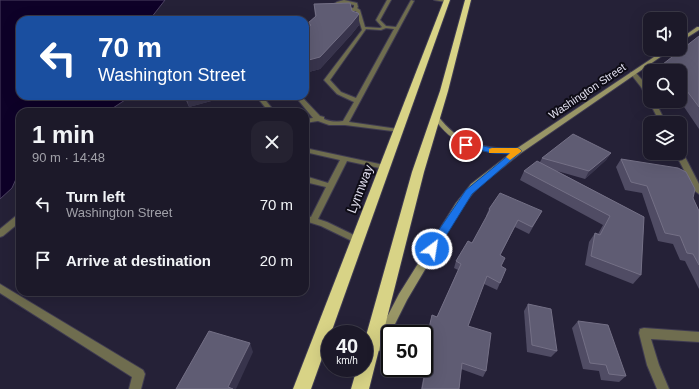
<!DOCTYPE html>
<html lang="en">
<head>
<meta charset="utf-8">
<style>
  :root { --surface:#1c1929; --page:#252231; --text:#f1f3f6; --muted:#a0a0a8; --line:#3a3846 }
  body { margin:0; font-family:Arial,sans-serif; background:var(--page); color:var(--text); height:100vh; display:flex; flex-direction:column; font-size:15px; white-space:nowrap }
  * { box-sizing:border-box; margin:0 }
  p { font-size:13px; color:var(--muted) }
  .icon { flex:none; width:22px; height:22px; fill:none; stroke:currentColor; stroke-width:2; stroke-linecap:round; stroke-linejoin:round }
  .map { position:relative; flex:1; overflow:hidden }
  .sheet { position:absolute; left:16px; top:108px; width:293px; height:188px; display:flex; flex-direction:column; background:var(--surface); border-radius:12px; box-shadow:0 4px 16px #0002,0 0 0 1px var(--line) }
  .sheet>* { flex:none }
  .banner { position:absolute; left:16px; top:16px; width:293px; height:84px; border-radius:12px; box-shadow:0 4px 16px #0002,0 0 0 1px var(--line); background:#1a4fa0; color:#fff; overflow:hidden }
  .fabs { position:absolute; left:643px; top:12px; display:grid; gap:8px }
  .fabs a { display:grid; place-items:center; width:44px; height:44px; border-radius:8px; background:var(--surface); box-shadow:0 4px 16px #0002,0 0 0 1px var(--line); font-size:20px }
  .speed { position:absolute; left:321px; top:325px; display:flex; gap:8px; font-size:20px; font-weight:700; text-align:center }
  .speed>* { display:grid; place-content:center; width:52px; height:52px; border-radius:50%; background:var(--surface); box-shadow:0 4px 16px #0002,0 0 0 1px var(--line); line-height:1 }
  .speed small { font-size:10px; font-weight:400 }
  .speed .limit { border:2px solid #111; border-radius:6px; background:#fff; color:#111 }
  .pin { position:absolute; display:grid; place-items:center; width:34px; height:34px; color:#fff; margin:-17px; border:2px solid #fff; border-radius:50%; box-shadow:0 1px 4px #0007 }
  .me { position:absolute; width:44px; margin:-22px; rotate:31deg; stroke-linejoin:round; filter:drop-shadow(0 0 3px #0008) }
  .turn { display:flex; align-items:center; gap:14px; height:84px; padding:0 16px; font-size:18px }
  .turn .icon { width:52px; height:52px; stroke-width:2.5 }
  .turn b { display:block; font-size:28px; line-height:34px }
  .round { display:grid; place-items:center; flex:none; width:42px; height:42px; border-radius:12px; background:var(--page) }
  .head { display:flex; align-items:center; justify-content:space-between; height:68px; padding:0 16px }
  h1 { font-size:24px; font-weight:800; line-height:30px }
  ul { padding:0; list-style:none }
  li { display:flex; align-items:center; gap:12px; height:56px; padding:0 16px }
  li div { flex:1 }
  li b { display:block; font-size:15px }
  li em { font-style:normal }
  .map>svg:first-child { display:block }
  .water { fill:#0e0128; stroke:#4d4363 }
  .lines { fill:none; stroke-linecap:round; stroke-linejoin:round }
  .lane-casing { stroke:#3f3b51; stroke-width:2 }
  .street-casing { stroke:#3f3b51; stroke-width:2 }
  .secondary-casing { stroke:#3f3b51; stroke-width:2 }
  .highway-casing { stroke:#3f3b51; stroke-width:2 }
  .lane { fill:#6f6d4f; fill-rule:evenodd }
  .street { fill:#6f6d4f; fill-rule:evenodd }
  .secondary { fill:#999666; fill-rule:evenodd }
  .highway { fill:#d8d386; fill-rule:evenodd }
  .wall { fill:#504c64 }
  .shaded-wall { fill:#38344c }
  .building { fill:#5f5c73; stroke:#747086 }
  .route { fill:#1a73e8; stroke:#114b97 }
  .slow { fill:#f59e0b }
  .labels { text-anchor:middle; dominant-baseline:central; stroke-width:4; stroke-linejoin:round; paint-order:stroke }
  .far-street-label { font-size:11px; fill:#e0deee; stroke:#0e0c16 }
  .street-label { font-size:13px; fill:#e0deee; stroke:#0e0c16 }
</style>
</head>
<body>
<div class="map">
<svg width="699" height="389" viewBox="0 0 699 389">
  <rect width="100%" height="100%" fill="#252137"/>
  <path class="water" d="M0 0H165L151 18H167L170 20 283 17 290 18 294 20H20V96H131L107 112H20V176L16 179 12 188 0 199Z"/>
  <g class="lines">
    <defs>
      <g id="lane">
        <path d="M344 0 357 3 358 7 357 8 360 10 365 27 380 28 382 27 376 20 387 0H391L380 20 386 26 396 27 411 0 414 1 349 122 398 129 400 130V132L345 125H329L318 121 305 123V119L313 118 295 96H301L320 116 324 117V119C331 122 336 122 343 121L354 102 337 94 324 80 362 30 356 11H339L331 6 337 2ZM344 3 354 5V7L353 8 342 9 336 6ZM386 28 394 29 356 98 341 92 330 80 366 29 381 30Z"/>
        <path d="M434 0H447L448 1 446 2Z"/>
        <path d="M256 96H262L275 112H269Z"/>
        <path d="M305 148 384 165 388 167 384 169 347 161 318 219 327 222 360 238 361 240 360 242 357 244 354 242 321 226 305 221V215L311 217 326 187 305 182V176L328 183 340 160 305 152Z"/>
        <path d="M20 214V222L3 236 0 237V229L17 215Z"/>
        <path d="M0 284 143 370 145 374 141 389H129L132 377 0 293Z"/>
        <path d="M644 328 699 332V342L651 339 659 365 669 389H657L647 365 639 333 640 329Z"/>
      </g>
      <g id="street">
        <path d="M631 72H635C644 82 650 87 650 101H655L666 123H660L649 101 650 100 648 99 641 87 630 73Z"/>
        <path d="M680 151 683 153 699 184V194L695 191 675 153H680Z"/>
      </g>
      <g id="secondary">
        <path d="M697 27H699V30L680 42V39Z"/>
        <path d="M666 49H672L521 153 477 188 462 207 407 300 382 350 378 351 374 350 372 346 374 342 399 294 456 203 471 184 511 153C476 153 453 146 433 117L434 116H438C459 144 483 149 516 149Z"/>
      </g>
      <g id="highway">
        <path d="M444 0H450L311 389H293Z"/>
        <path d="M465 0H471L448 91 424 172 369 389H351L357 368H364V343L412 172 440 91Z"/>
      </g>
    </defs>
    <use href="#lane" class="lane-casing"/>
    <use href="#street" class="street-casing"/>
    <use href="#secondary" class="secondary-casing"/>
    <use href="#highway" class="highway-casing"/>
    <use href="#lane" class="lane"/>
    <use href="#street" class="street"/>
    <use href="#secondary" class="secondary"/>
    <use href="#highway" class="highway"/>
  </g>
  <g class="wall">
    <path d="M314 4 352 11 359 14V25L351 35 320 69 305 73V30L308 27V23L315 17Z"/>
    <path d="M699 36V129L680 101V71H659L663 64Z"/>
    <path d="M184 96H213L215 100 189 107Z"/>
    <path d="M611 153 606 160 585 179 557 171 644 217 641 275 633 284 585 265 589 242 595 233 598 234 603 225 520 180 524 171 540 162 542 158Z"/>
    <path d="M621 159 693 198 699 211V289L685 261 680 260 673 244 658 241 642 193 625 190 616 167Z"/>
    <path d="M489 209 542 211 529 234 515 227 500 256 501 266 500 283 497 290 484 284 468 326 486 371 483 377 461 369 459 389H421L427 358 424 357V349L432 315 437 317 458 270 454 268 456 261 472 243 487 217 486 216Z"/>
    <path d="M528 304 557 351 551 357 527 352 524 311Z"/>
    <path d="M578 321 626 376 619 382 601 380 599 371 583 369 572 328Z"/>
  </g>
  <g class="shaded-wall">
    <path d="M359 14V25L351 35 320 69 305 73V61Z"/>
    <path d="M186 96H213L215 100 189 107Z"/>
    <path d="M611 153 606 160 585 179 589 171Z"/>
    <path d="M250 343 253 352 236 389H229L228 387Z"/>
  </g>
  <g class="building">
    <path d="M350 3 352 11 358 13 359 14 351 24 320 57 305 61V30L311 25 308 23 316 16 314 4Z"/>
    <path d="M699 36V107L681 83H680V71H667L663 64Z"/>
    <path d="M573 134 611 153 589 171 542 158Z"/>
    <path d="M621 159 678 168 686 172 695 189 693 198 699 211V265L693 254 687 253 680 236 665 233 647 186 631 182Z"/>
    <path d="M537 161 644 217 641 275 591 256 595 233 600 235 610 216 524 171Z"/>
    <path d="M500 193 542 211 532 227 518 220 500 255 505 258 501 266 506 269 500 283 487 276 468 326 491 333 486 371 462 363 459 389H422L429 351 424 350 432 315 437 317 461 264 456 261 468 241 472 243 490 210 489 209Z"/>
    <path d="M528 304 551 309 557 351 532 345Z"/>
    <path d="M578 321 608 325 626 376 609 374 606 365 590 363Z"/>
    <path d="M209 331 250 343 228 387 233 389H176Z"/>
  </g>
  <path class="route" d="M466 142 492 148H518L522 151 472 194 436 252 432 253 428 252 427 249 428 246 466 190 510 154 492 153 463 146V143Z"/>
  <path class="slow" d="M492 148H518L522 151 510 160 506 157 510 153H489V149Z"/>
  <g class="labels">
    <g class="far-street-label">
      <text transform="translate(587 91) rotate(-34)">Washington Street</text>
    </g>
    <g class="street-label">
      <text transform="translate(360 189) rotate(-69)">Lynnway</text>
    </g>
  </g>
</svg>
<div class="fabs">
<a><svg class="icon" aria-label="sound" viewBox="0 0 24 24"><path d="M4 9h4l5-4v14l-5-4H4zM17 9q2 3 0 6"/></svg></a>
<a><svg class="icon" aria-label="search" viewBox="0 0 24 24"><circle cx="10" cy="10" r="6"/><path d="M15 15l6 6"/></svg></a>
<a><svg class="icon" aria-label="layers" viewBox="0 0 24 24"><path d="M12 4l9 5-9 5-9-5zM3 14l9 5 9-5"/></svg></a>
</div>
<div class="speed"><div>40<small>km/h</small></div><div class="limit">50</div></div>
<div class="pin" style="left:466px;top:145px;background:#d93025"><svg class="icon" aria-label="arrive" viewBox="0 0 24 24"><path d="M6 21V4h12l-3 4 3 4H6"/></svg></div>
<svg class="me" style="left:432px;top:249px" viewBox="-20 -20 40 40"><circle r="17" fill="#1a73e8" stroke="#fff" stroke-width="3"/><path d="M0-11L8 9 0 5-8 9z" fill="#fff"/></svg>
<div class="banner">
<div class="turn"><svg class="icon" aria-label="left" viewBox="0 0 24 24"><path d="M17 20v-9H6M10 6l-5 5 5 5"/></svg><div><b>70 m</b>Washington Street</div></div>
</div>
<section class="sheet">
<div class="head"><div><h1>1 min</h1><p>90 m · 14:48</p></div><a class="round"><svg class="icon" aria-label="close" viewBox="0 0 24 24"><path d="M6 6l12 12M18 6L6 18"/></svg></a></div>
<ul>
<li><svg class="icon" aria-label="left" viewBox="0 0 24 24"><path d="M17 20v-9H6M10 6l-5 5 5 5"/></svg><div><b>Turn left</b><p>Washington Street</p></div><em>70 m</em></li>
<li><svg class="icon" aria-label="arrive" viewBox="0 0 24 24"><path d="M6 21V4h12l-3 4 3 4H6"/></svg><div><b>Arrive at destination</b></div><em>20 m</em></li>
</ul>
</section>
</div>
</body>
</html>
